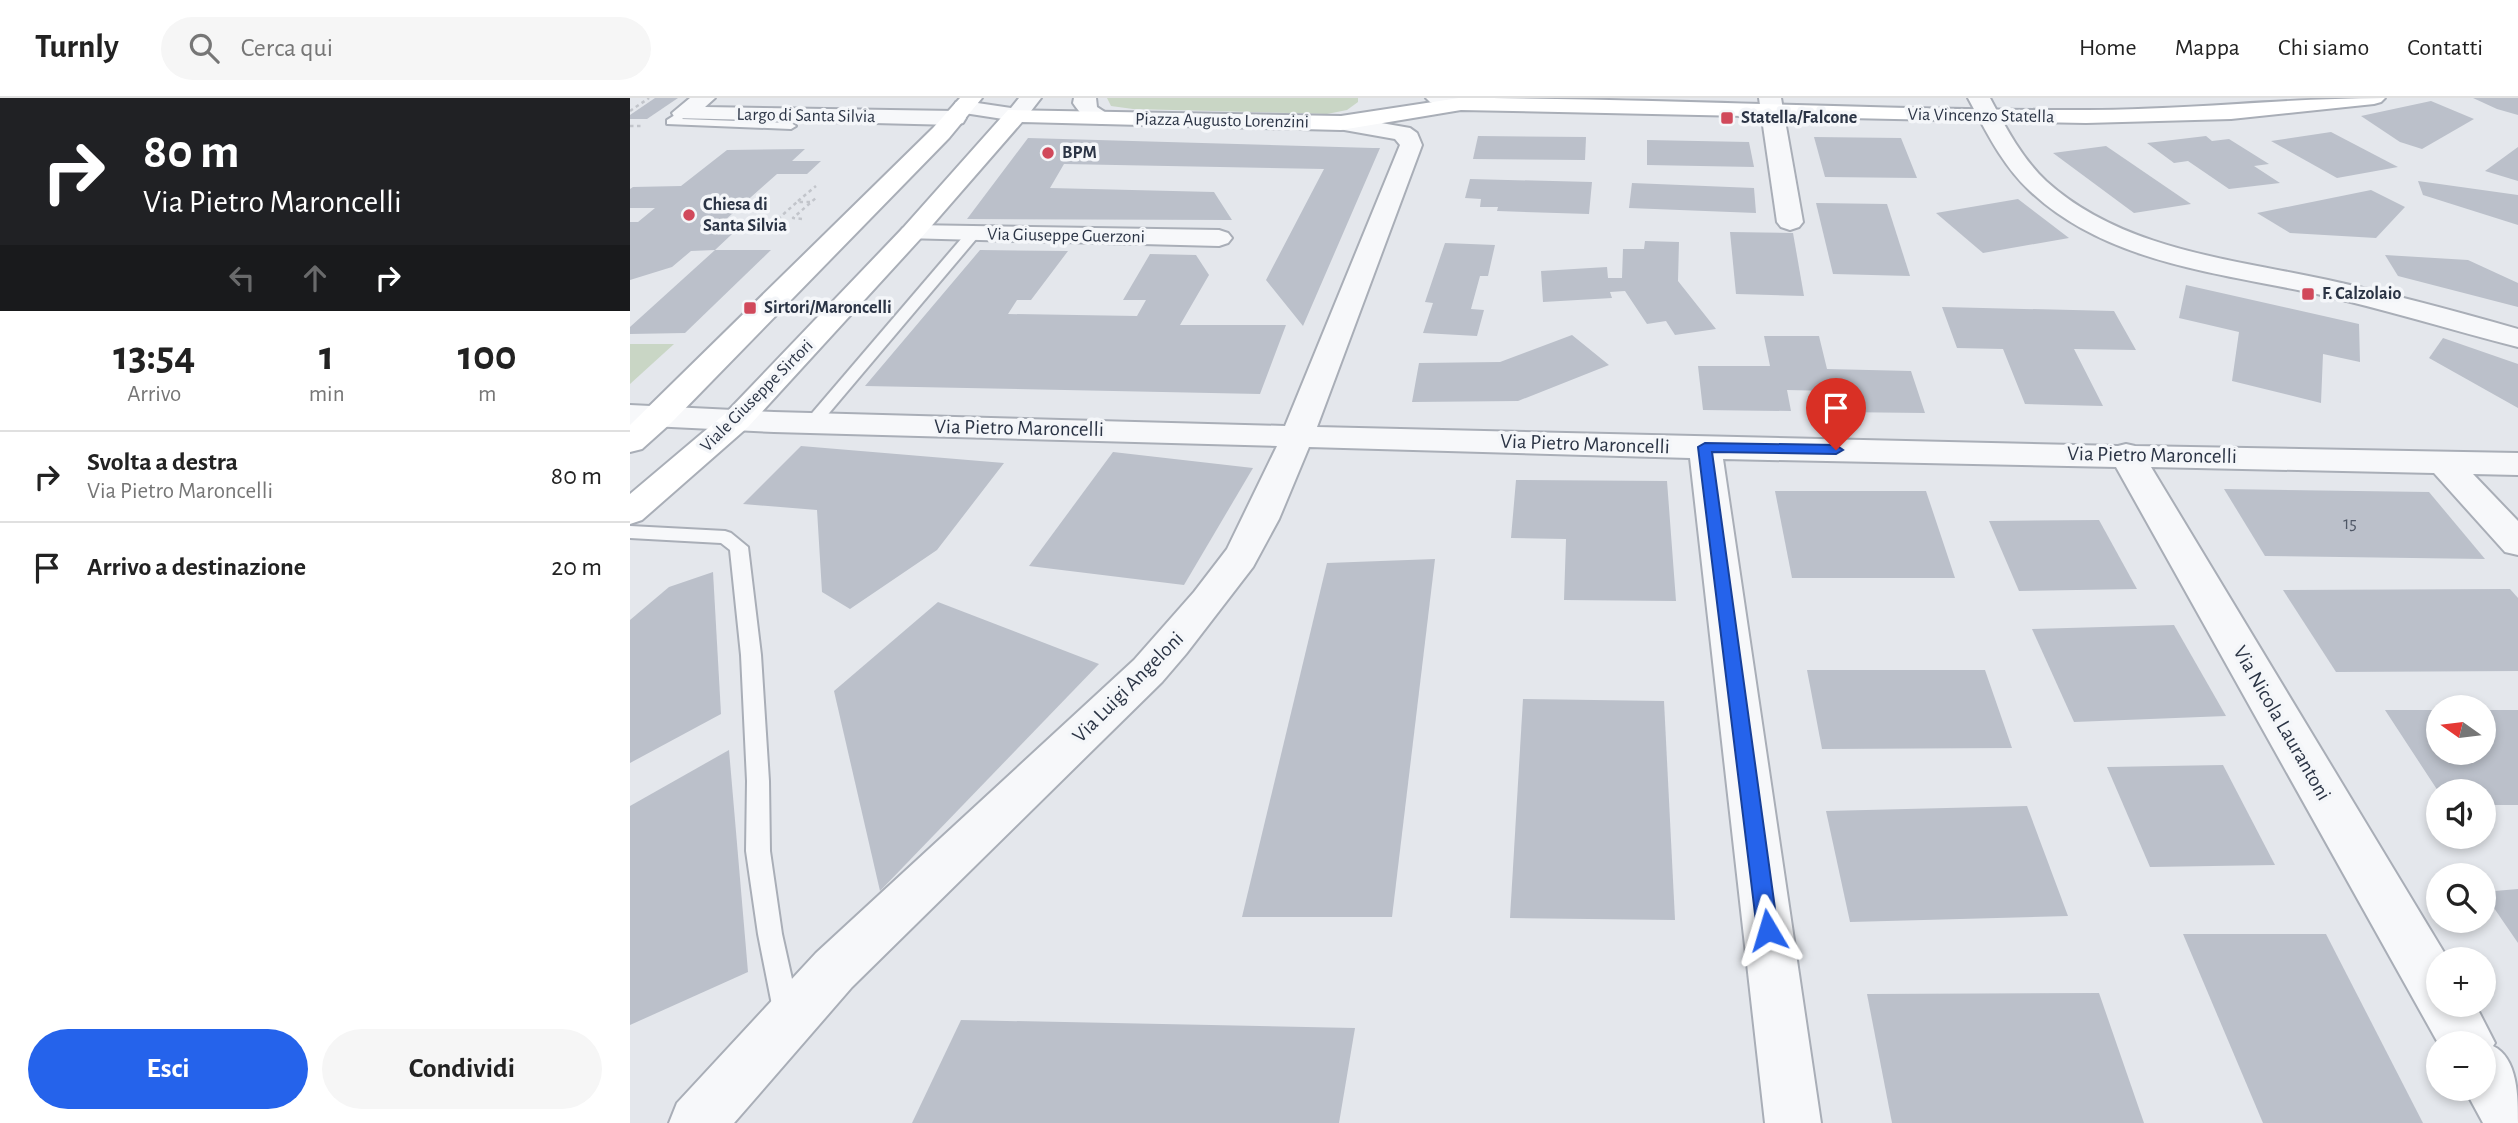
<!DOCTYPE html>
<html lang="it">
<head>
<meta charset="utf-8">
<style>
  :root { --surface:#fff; --page:#f6f6f6; --text:#222; --muted:#767676; --line:#e0e0e0; --accent:#2563eb }
  body { margin:0; font-family:"Alegreya Sans",sans-serif; background:var(--page); color:var(--text); height:100vh; display:flex; flex-direction:column; font-size:26px; white-space:nowrap }
  * { box-sizing:border-box; margin:0 }
  p { font-size:23px; color:var(--muted) }
  .icon { flex:none; width:38px; height:38px; fill:none; stroke:currentColor; stroke-width:2; stroke-linecap:round; stroke-linejoin:round }
  .map { position:relative; flex:1; overflow:hidden }
  .sheet { display:flex; flex-direction:column; background:var(--surface); width:630px }
  .sheet>* { flex:none }
  .banner { background:#202124; color:#fff; overflow:hidden }
  .needle { width:46px; rotate:284deg }
  .buttons { position:absolute; left:1796px; top:597px; display:grid; gap:14px }
  .buttons a { display:grid; place-items:center; width:70px; height:70px; border-radius:50%; background:var(--surface); box-shadow:0 4px 10px #0003; font-size:35px }
  .pin { position:absolute; display:grid; place-items:center; width:60px; height:60px; color:#fff; margin:-72px -30px; border-radius:50% 50% 50% 0; rotate:-45deg; box-shadow:0 0 7px #0007 }
  .pin .icon { rotate:45deg }
  .me { position:absolute; width:77px; margin:-38px; rotate:353deg; stroke-linejoin:round; filter:drop-shadow(0 0 5px #0008) }
  .turn { display:flex; align-items:center; gap:24px; height:147px; padding:0 28px; font-size:32px }
  .turn .icon { width:91px; height:91px; stroke-width:2.5 }
  .turn b { display:block; font-size:49px; line-height:60px }
  .lanes { display:flex; align-items:center; height:66px; padding:0 28px; background:#0003; justify-content:center; gap:35px; direction:ltr }
  .lanes .off { opacity:.35 }
  .eta { display:flex; justify-content:space-evenly; align-items:center; height:119px; text-align:center }
  .eta b { font-size:42px; font-weight:700; line-height:49px }
  .action { display:flex; gap:14px; margin-top:auto; padding:14px 28px }
  .action a { flex:1; height:80px; border-radius:42px; background:var(--accent); color:#fff; font-size:28px; font-weight:700; line-height:80px; text-align:center }
  .action a+a { background:var(--page); color:var(--text) }
  ul { padding:0; list-style:none }
  li { display:flex; align-items:center; gap:21px; height:91px; padding:0 28px; border-top:2px solid var(--line) }
  li div { flex:1 }
  li b { display:block; font-size:26px }
  li em { font-style:normal }
  header { display:flex; align-items:center; gap:42px; box-sizing:border-box; height:98px; padding:0 35px; background:var(--surface); border-bottom:2px solid var(--line) }
  header strong { font-size:33px }
  nav { display:flex; gap:38px; margin-inline-start:auto; font-size:24px }
  .search { width:490px; height:63px; background:var(--page); display:flex; align-items:center; gap:18px; box-sizing:border-box; padding:0 24px; border-radius:38px; color:var(--muted); font-size:26px }
  main { display:flex; flex:1; min-height:0 }
  .map>svg:first-child { display:block }
  .green { fill:#c9d6c5 }
  .building { fill:#bbc0ca }
  .lines { fill:none; stroke-linecap:round; stroke-linejoin:round }
  .lane-casing { stroke:#a9aeb7; stroke-width:4 }
  .street-casing { stroke:#a9aeb7; stroke-width:4 }
  .secondary-casing { stroke:#a9aeb7; stroke-width:4 }
  .path { stroke:#c2c5cb; stroke-width:2.5; stroke-dasharray:3.5 3.5; stroke-linecap:butt }
  .lane { fill:#f7f8fa; fill-rule:evenodd }
  .street { fill:#f7f8fa; fill-rule:evenodd }
  .secondary { fill:#fff; fill-rule:evenodd }
  .route { fill:#2563eb; stroke:#184099; stroke-width:2 }
  .poi-dot { fill:#d1495b; stroke:#f4f6f9; stroke-width:2.5 }
  .labels { text-anchor:middle; dominant-baseline:central; stroke-width:7; stroke-linejoin:round; paint-order:stroke }
  .far-street-label { font-size:18px; fill:#2b3445; stroke:#f4f6f9 }
  .far-poi-label { font-size:18px; font-weight:bold; fill:#2b3445; stroke:#f4f6f9; text-anchor:start }
  .number-label { font-size:18px; fill:#4f5766 }
  .street-label { font-size:21px; fill:#2b3445; stroke:#f4f6f9 }
</style>
</head>
<body>
<header>
<strong>Turnly</strong>
<div class="search"><svg class="icon" aria-label="search" viewBox="0 0 24 24"><circle cx="10" cy="10" r="6"/><path d="M15 15l6 6"/></svg>Cerca qui</div>
<nav><a>Home</a><a>Mappa</a><a>Chi siamo</a><a>Contatti</a></nav>
</header>
<main>
<section class="sheet">
<div class="banner">
<div class="turn"><svg class="icon" aria-label="right" viewBox="0 0 24 24"><path d="M7 20v-9h11M14 6l5 5-5 5"/></svg><div><b>80 m</b>Via Pietro Maroncelli</div></div>
<div class="lanes"><svg class="icon off" aria-label="left" viewBox="0 0 24 24"><path d="M17 20v-9H6M10 6l-5 5 5 5"/></svg><svg class="icon off" aria-label="ahead" viewBox="0 0 24 24"><path d="M12 20V5M6 11l6-6 6 6"/></svg><svg class="icon" aria-label="right" viewBox="0 0 24 24"><path d="M7 20v-9h11M14 6l5 5-5 5"/></svg></div>
</div>
<div class="eta">
<div><b>13:54</b><p>Arrivo</p></div>
<div><b>1</b><p>min</p></div>
<div><b>100</b><p>m</p></div>
</div>
<ul>
<li><svg class="icon" aria-label="right" viewBox="0 0 24 24"><path d="M7 20v-9h11M14 6l5 5-5 5"/></svg><div><b>Svolta a destra</b><p>Via Pietro Maroncelli</p></div><em>80 m</em></li>
<li><svg class="icon" aria-label="arrive" viewBox="0 0 24 24"><path d="M6 21V4h12l-3 4 3 4H6"/></svg><div><b>Arrivo a destinazione</b></div><em>20 m</em></li>
</ul>
<div class="action"><a>Esci</a><a>Condividi</a></div>
</section>
<div class="map">
<svg width="1888" height="1025" viewBox="0 0 1888 1025">
  <rect width="100%" height="100%" fill="#e4e7ec"/>
  <g class="green">
    <path d="M477 0H728V4L717 12 697 16 503 11 481 8Z"/>
    <path d="M0 246H44L0 286Z"/>
  </g>
  <g class="building">
    <path d="M25 0H48L17 21H0V17Z"/>
    <path d="M1843 0H1888V17L1867 11Z"/>
    <path d="M1801 3 1844 21 1792 51 1770 44 1731 18Z"/>
    <path d="M1701 34 1768 69 1707 80 1641 43Z"/>
    <path d="M848 38 956 39 955 62 843 61Z"/>
    <path d="M1576 38 1582 43 1599 41 1639 66 1624 68 1650 85 1599 91 1558 63 1544 65 1517 45Z"/>
    <path d="M1184 39 1271 40 1287 80 1195 79Z"/>
    <path d="M398 40 743 50H750L673 228 636 182 694 71 434 66 420 90 584 94 602 122 337 121Z"/>
    <path d="M1017 42 1119 44 1124 69 1017 67Z"/>
    <path d="M1476 48 1561 106 1504 115 1423 55Z"/>
    <path d="M1888 49V83L1855 73Z"/>
    <path d="M175 51 162 63H191L177 76H147L94 123H116L85 152 61 153 42 169 0 182V124H8L25 110H0V91L3 89 51 88 97 52Z"/>
    <path d="M840 81 962 84 959 116 867 113 868 109H850L851 101 835 100Z"/>
    <path d="M1788 83 1888 97V127L1793 97Z"/>
    <path d="M1002 85 1124 90 1126 115 999 110Z"/>
    <path d="M1741 92 1775 109 1746 140 1660 135 1627 115Z"/>
    <path d="M1388 101 1439 140 1353 155 1306 115Z"/>
    <path d="M1186 105 1257 106 1280 178 1203 176Z"/>
    <path d="M1100 134 1163 135 1174 198 1106 196Z"/>
    <path d="M1015 143 1049 144 1048 183 1086 231 1045 237 1036 223 1017 226 995 193 980 194 982 200 913 204 911 173 977 169 978 180H992L993 151H1014Z"/>
    <path d="M815 145 865 147 858 178H850L841 211 854 212 847 238 793 235 803 205 795 204Z"/>
    <path d="M85 152H141L55 235 0 236V229Z"/>
    <path d="M350 152 438 153 401 202H387L378 216 507 218 516 202H493L520 156 566 157 579 177 550 227H656L630 296 235 288Z"/>
    <path d="M1755 157 1838 162 1888 185V209L1768 178Z"/>
    <path d="M1556 187 1729 226 1730 264 1693 256 1691 305 1602 283 1609 234 1549 220Z"/>
    <path d="M1312 209 1484 213 1506 252 1444 251 1473 308 1395 306 1373 251 1327 250Z"/>
    <path d="M942 237 979 267 888 303 782 304 789 265 870 264Z"/>
    <path d="M1134 238H1189L1197 271 1281 273 1295 315 1206 314 1201 293 1157 292 1161 313 1073 312 1068 268H1140Z"/>
    <path d="M1813 240 1888 266V310L1799 260Z"/>
    <path d="M171 348 374 365 307 452 220 511 192 494 187 412 113 406Z"/>
    <path d="M483 354 623 370 554 487 399 468Z"/>
    <path d="M886 382 1037 383 1046 503 934 502 936 441 881 440Z"/>
    <path d="M1594 391 1799 394 1855 461 1635 458Z"/>
    <path d="M1145 393H1296L1325 480H1162Z"/>
    <path d="M1469 422 1507 491 1389 493 1359 423Z"/>
    <path d="M805 461 762 819H612L697 465Z"/>
    <path d="M83 474 91 616 0 665V522L39 489Z"/>
    <path d="M1880 491 1888 500V573L1706 574 1653 492Z"/>
    <path d="M308 504 469 566 250 793 204 593Z"/>
    <path d="M1544 527 1596 618 1444 624 1402 531Z"/>
    <path d="M1177 572H1355L1382 650 1192 651Z"/>
    <path d="M893 601 1034 603 1045 822 880 820Z"/>
    <path d="M1755 612H1808V654H1853V612H1888V707H1853V693H1808Z"/>
    <path d="M99 652 118 874 0 927V708Z"/>
    <path d="M1593 667 1645 767 1520 769 1477 669Z"/>
    <path d="M1397 708 1438 818 1220 824 1196 713Z"/>
    <path d="M1888 791V845L1853 794Z"/>
    <path d="M1553 836H1696L1793 1025H1633Z"/>
    <path d="M1469 895 1514 1025H1262L1237 896Z"/>
    <path d="M331 922 725 930 709 1025H282Z"/>
  </g>
  <g class="lines">
    <defs>
      <g id="lane">
        <path d="M53 12 58 15 52 21 161 25 166 28 161 31 37 26V22Z"/>
        <path d="M342 133 348 137 347 140 189 327H177L175 324 177 321 337 134Z"/>
        <path d="M0 428 95 433 101 435 118 449 131 557 139 683 140 753 152 836 170 917 166 926 157 930 148 926 144 917 128 836 116 753 117 683 111 557 100 452 91 445 0 440Z"/>
      </g>
      <g id="street">
        <path d="M60 0H85L75 9 325 13 333 15 336 20 333 25 325 27 45 20 42 15Z"/>
        <path d="M389 0H411L394 22 386 23 334 15 326 14 323 9 326 4 334 3 381 10Z"/>
        <path d="M444 0H466L467 9 484 20 481 25C464 29 452 19 443 5Z"/>
        <path d="M796 0H832L842 6 839 11 831 12 800 4Z"/>
        <path d="M1129 0H1151L1173 124 1169 129 1160 132 1151 129 1147 124Z"/>
        <path d="M1338 0H1360C1376 30 1391 59 1416 83 1492 152 1602 161 1698 182 1762 196 1825 213 1888 231V249C1821 232 1755 211 1687 196 1589 175 1476 165 1400 93 1372 67 1356 33 1338 0Z"/>
        <path d="M711 18 780 30 787 35 792 47 687 329 1488 348 1496 346 1505 348 1888 355V377L1843 376 1888 423V457L1875 454 1804 375 1521 369 1818 861H1808V906H1845L1865 945 1863 948C1888 960 1888 999 1888 1025H1853L1834 990H1853V945H1808L1486 369 1093 361 1191 1025H1135L1060 360 679 349 649 421 623 469 556 556 532 584 222 889 104 1025H39L47 1005 186 855 504 562 564 494 597 451 647 348 144 334 0 327V307L144 314 655 328 770 47 765 41 703 30 700 25 703 20Z"/>
        <path d="M282 127 589 132 598 135 602 140 598 145 589 148 273 140 269 135 273 130Z"/>
      </g>
      <g id="secondary">
        <path d="M330 0H352L319 40 41 325 12 351 0 354V327L303 30Z"/>
        <path d="M829 0C1039 0 1249 13 1458 12 1557 12 1656 0 1755 0L1751 4 1744 6 1601 21 1456 25 831 12 711 32 392 24 291 140 118 329 12 422 0 426V396L96 315 273 130 378 12 711 18Z"/>
      </g>
    </defs>
    <use href="#lane" class="lane-casing"/>
    <use href="#street" class="street-casing"/>
    <use href="#secondary" class="secondary-casing"/>
    <g class="path">
      <path d="M0 13 19 0"/>
      <path d="M0 28H13"/>
      <path d="M168 103 186 88"/>
      <path d="M148 121 167 104H181"/>
      <path d="M172 121 163 120 187 99"/>
    </g>
    <use href="#lane" class="lane"/>
    <use href="#street" class="street"/>
    <use href="#secondary" class="secondary"/>
  </g>
  <path class="route" d="M1075 345 1206 347 1213 352 1206 356 1082 354 1148 832 1145 839 1138 842 1130 839 1127 832 1068 349Z"/>
  <g class="poi-dot">
    <rect x="1090" y="13" width="14" height="14" rx="3.5"/>
    <circle cx="418" cy="55" r="7"/>
    <circle cx="59" cy="117" r="7"/>
    <rect x="1671" y="189" width="14" height="14" rx="3.5"/>
    <rect x="113" y="203" width="14" height="14" rx="3.5"/>
  </g>
  <g class="labels">
    <g class="far-street-label">
      <text transform="translate(176 18) rotate(1)">Largo di Santa Silvia</text>
      <text transform="translate(1351 18) rotate(1)">Via Vincenzo Statella</text>
      <text transform="translate(592 23) rotate(1)">Piazza Augusto Lorenzini</text>
      <text transform="translate(436 138) rotate(1)">Via Giuseppe Guerzoni</text>
      <text transform="translate(127 298) rotate(-45)">Viale Giuseppe Sirtori</text>
    </g>
    <g class="far-poi-label">
      <text x="1111" y="20">Statella/Falcone</text>
      <text x="432" y="55">BPM</text>
      <text x="73" y="107">Chiesa di<tspan x="73" dy="21">Santa Silvia</tspan></text>
      <text x="1692" y="196">F. Calzolaio</text>
      <text x="134" y="210">Sirtori/Maroncelli</text>
    </g>
    <g class="number-label">
      <text x="1720" y="426">15</text>
    </g>
    <g class="street-label">
      <text transform="translate(389 330) rotate(1)">Via Pietro Maroncelli</text>
      <text transform="translate(955 346) rotate(2)">Via Pietro Maroncelli</text>
      <text transform="translate(1522 357) rotate(1)">Via Pietro Maroncelli</text>
      <text transform="translate(498 589) rotate(-45)">Via Luigi Angeloni</text>
      <text transform="translate(1652 625) rotate(60)">Via Nicola Laurantoni</text>
    </g>
  </g>
</svg>
<div class="buttons">
<a><svg class="needle" viewBox="-14 -14 28 28"><path d="M0-13l5 13h-10z" fill="#e53935"/><path d="M0 13l5-13h-10z" fill="#767676"/></svg></a>
<a><svg class="icon" aria-label="sound" viewBox="0 0 24 24"><path d="M4 9h4l5-4v14l-5-4H4zM17 9q2 3 0 6"/></svg></a>
<a><svg class="icon" aria-label="search" viewBox="0 0 24 24"><circle cx="10" cy="10" r="6"/><path d="M15 15l6 6"/></svg></a>
<a>+</a>
<a>−</a>
</div>
<div class="pin" style="left:1206px;top:352px;background:#d93025"><svg class="icon" aria-label="arrive" viewBox="0 0 24 24"><path d="M6 21V4h12l-3 4 3 4H6"/></svg></div>
<svg class="me" style="left:1138px;top:832px" viewBox="-20 -20 40 40"><path d="M0-17L14 15 0 8-14 15z" fill="#2563eb" stroke="#fff" stroke-width="4"/></svg>
</div>
</main>
</body>
</html>
